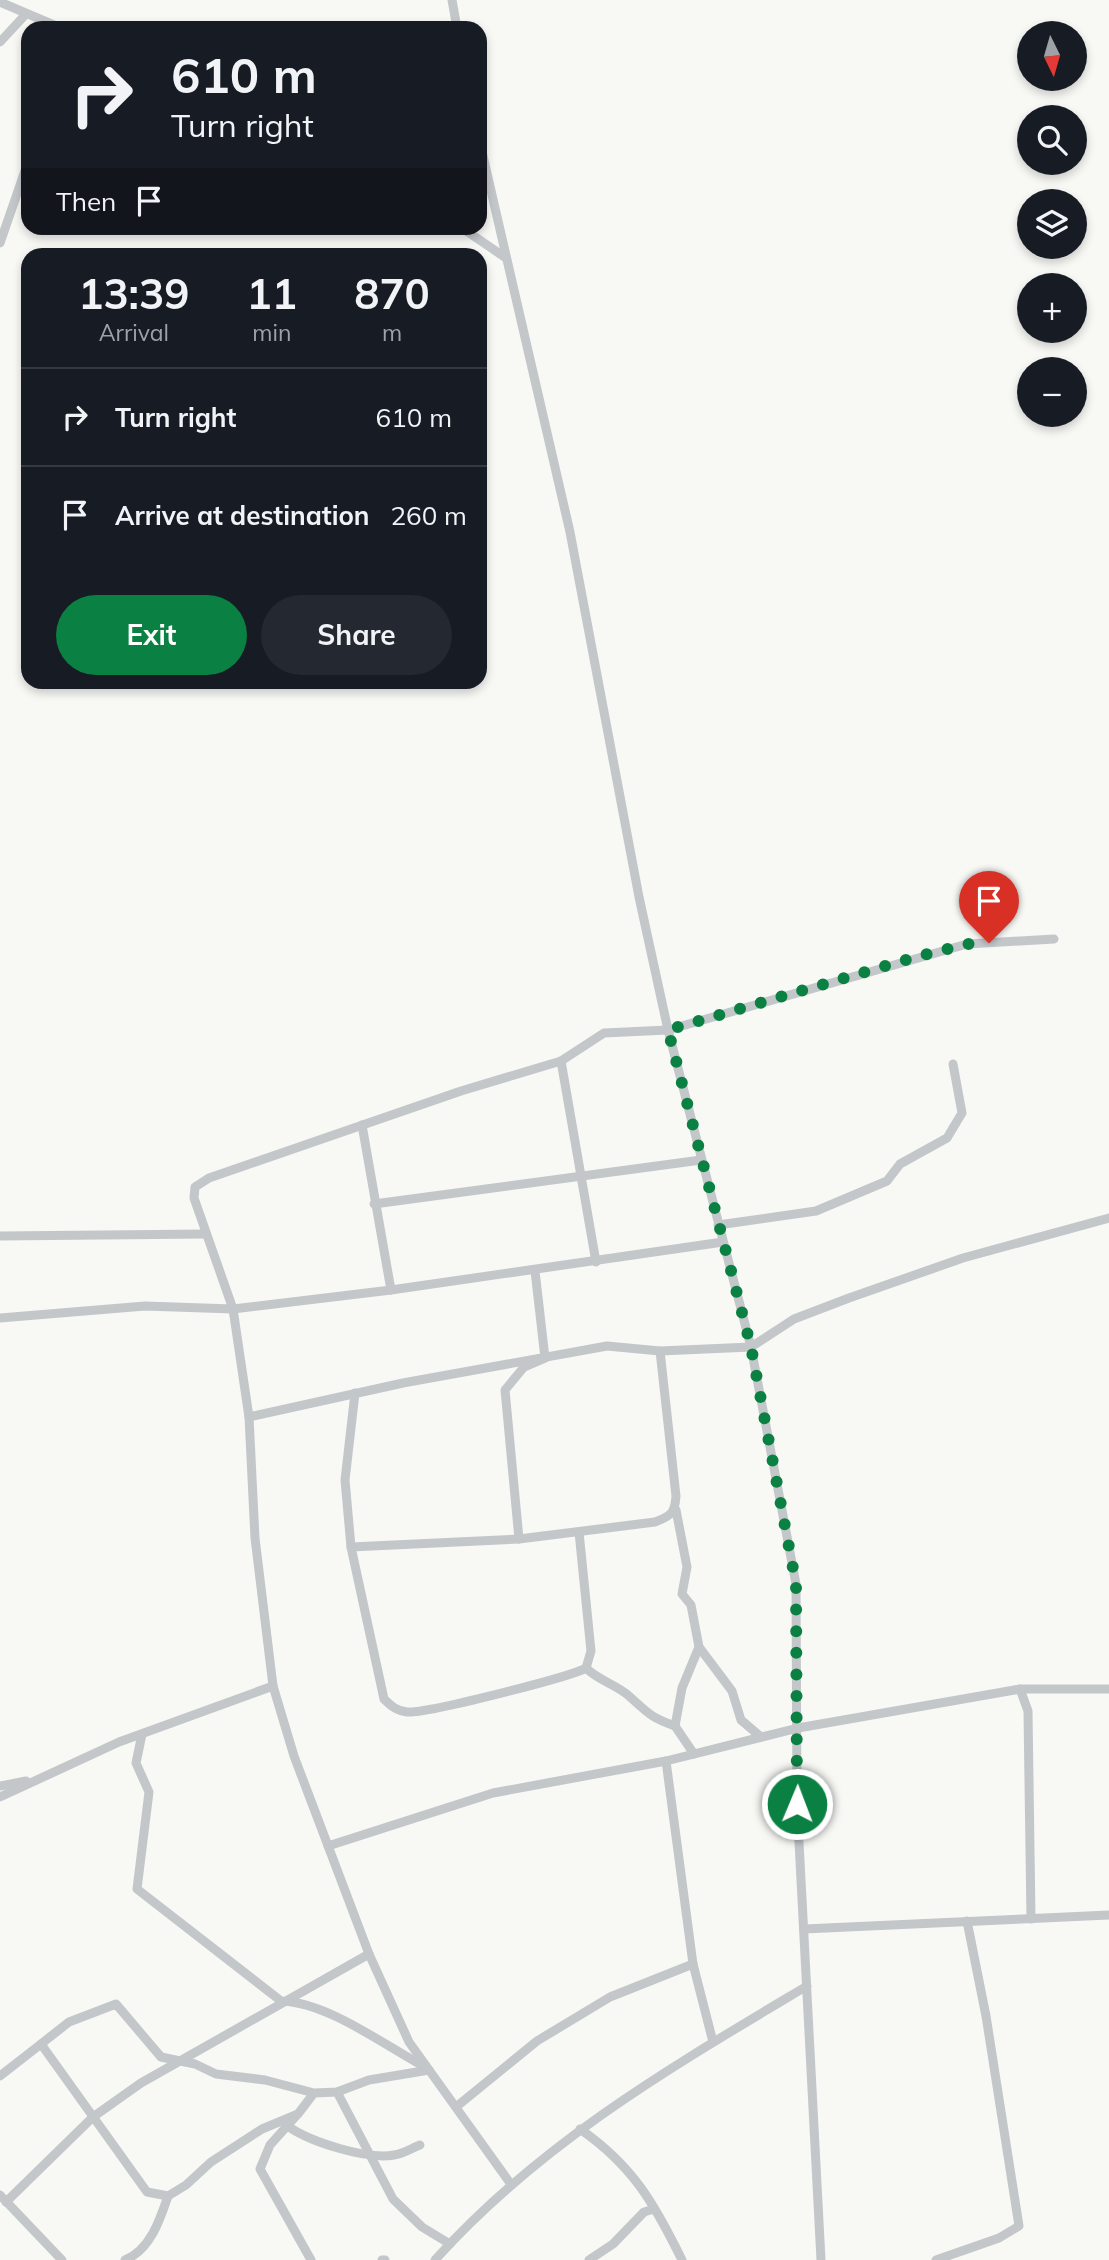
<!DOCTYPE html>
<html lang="en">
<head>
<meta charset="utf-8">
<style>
  :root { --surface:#171b24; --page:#242831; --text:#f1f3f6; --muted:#9ea1a6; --line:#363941; --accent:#0b8043 }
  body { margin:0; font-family:Mulish,sans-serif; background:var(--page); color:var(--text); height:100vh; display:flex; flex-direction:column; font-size:26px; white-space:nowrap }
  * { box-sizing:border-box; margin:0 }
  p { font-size:23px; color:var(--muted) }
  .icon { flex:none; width:38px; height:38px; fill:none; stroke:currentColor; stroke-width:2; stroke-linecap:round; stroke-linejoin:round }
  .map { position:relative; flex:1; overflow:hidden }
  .details { position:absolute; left:21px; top:248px; width:466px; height:441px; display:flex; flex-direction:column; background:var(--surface); border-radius:21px; box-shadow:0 4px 10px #0003 }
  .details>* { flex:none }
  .hud { position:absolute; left:21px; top:21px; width:466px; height:214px; border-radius:21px; box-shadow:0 4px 10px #0003; background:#171b24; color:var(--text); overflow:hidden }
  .needle { width:46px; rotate:175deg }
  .fabs { position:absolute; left:1017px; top:21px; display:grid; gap:14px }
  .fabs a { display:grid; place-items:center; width:70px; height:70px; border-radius:50%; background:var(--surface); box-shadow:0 4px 10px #0003; font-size:35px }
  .pin { position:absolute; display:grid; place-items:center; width:60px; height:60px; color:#fff; margin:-72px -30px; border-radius:50% 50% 50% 0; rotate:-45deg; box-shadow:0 0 7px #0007 }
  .pin .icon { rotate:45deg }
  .me { position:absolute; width:77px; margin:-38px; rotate:1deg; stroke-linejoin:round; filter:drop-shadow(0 0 5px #0008) }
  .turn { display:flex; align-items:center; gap:24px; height:147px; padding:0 35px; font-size:32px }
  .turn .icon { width:91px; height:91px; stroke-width:2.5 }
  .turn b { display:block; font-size:49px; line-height:60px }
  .then { display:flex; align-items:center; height:66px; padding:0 35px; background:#0003; gap:14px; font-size:26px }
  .eta { display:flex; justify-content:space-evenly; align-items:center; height:119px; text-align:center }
  .eta b { font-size:42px; font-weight:700; line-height:49px }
  .button { display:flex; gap:14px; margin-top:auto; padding:14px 35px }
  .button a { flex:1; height:80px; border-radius:42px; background:var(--accent); color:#fff; font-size:28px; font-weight:700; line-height:80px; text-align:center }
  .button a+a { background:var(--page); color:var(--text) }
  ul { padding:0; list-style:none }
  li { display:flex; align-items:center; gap:21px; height:98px; padding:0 35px; border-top:2px solid var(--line) }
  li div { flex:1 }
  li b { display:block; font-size:26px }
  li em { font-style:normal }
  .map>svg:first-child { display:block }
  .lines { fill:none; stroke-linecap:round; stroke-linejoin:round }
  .minor { stroke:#c3c7ca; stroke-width:9 }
  .route { stroke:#0b8043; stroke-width:12; stroke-dasharray:0 21.6 }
</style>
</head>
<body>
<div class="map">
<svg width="1109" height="2260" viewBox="0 0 1109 2260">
  <rect width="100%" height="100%" fill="#f8f8f5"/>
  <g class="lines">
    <g class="minor">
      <path d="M452 0 457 28"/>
      <path d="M0 2 61 28"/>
      <path d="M0 42 26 14"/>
      <path d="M480 143 570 532 639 897 668 1030 751 1347 796 1584 797 1804 821 2260"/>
      <path d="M462 228 506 258"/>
      <path d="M0 243 28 162"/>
      <path d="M561 1061 596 1262"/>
      <path d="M362 1125 391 1290"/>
      <path d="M374 1204 701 1160"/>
      <path d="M718 1225 816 1211 887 1181 900 1164 947 1138 962 1113 953 1064"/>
      <path d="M0 1236 206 1234"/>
      <path d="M0 1318 145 1306 233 1309 391 1290 723 1242"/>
      <path d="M355 1393 345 1480 351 1547 384 1699C391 1706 397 1711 407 1712 425 1714 570 1677 586 1668L591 1651 579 1532"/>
      <path d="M249 1417 403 1383 607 1346 660 1351 751 1347 794 1319 849 1298 963 1258 1109 1218"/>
      <path d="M676 1510 687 1567 682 1594 691 1605 699 1647 732 1691 741 1720 761 1737"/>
      <path d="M519 1539 505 1390 524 1367 545 1358 535 1271"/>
      <path d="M351 1547 519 1539 655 1522C671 1516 675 1513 676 1496L660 1351"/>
      <path d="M586 1668C599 1681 616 1684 629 1696 648 1713 650 1717 675 1726"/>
      <path d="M1020 1689 1028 1711 1031 1919"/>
      <path d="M142 1734 136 1763 149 1792 137 1889 281 2001C327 2002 384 2045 425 2067"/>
      <path d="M694 1754 675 1726 682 1688 699 1647"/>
      <path d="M666 1761 693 1964 713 2042"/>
      <path d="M0 1786 26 1781"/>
      <path d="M0 1797 119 1742 273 1686"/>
      <path d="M328 1846 493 1793 666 1761 798 1728 1020 1689H1109"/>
      <path d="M804 1929 1109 1915"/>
      <path d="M0 2076 41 2044"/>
      <path d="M337 2092 393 2199 422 2227 450 2244"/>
      <path d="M314 2093 298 2114 262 2129 211 2162 186 2185 168 2196 147 2192 41 2044 69 2022 116 2004 161 2057 195 2064 216 2074 265 2080 314 2093 337 2092 369 2080 429 2070"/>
      <path d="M456 2107 537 2041 610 1997 693 1964"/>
      <path d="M296 2116 270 2145 260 2169 311 2260"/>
      <path d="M289 2127C311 2142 367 2160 394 2155 403 2154 412 2148 420 2145"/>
      <path d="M580 2129C633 2166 654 2203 682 2260"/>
      <path d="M510 2183 409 2042 369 1954 294 1756 273 1686 255 1538 249 1417 233 1309 194 1198 195 1187 209 1178 461 1091 561 1061 604 1033 668 1030 967 944 1054 939"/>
      <path d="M0 2195 62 2260"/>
      <path d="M6 2202 93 2117 141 2083 369 1954"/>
      <path d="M125 2260C150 2250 160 2220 168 2196"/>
      <path d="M382 2260H385"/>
      <path d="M435 2260C541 2142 673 2066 807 1986"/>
      <path d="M589 2260 613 2244 644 2212 654 2209"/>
      <path d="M936 2260 999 2238 1019 2226 986 2016 967 1921"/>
    </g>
  </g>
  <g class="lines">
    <path class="route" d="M797 1804 796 1584 751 1347 668 1030 916 957 967 944 989 943"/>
  </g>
</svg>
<div class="fabs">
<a><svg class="needle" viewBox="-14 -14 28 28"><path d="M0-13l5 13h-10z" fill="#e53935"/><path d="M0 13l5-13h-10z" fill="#9ea1a6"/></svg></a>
<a><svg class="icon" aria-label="search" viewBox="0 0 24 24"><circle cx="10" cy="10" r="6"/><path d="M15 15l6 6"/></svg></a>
<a><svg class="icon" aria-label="layers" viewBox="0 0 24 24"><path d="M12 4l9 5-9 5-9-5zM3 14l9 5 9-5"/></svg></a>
<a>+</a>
<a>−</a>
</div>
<div class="pin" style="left:989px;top:943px;background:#d93025"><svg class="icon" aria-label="arrive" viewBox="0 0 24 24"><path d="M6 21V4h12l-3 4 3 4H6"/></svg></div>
<svg class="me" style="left:797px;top:1804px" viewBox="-20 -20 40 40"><circle r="17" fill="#0b8043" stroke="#fff" stroke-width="3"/><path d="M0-11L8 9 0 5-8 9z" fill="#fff"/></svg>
<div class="hud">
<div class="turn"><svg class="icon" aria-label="right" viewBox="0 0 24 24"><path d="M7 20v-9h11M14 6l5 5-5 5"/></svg><div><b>610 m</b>Turn right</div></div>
<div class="then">Then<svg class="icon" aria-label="arrive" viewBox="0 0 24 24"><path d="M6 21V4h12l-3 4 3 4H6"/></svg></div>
</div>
<section class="details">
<div class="eta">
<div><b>13:39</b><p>Arrival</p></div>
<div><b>11</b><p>min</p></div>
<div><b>870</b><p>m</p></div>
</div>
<ul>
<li><svg class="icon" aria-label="right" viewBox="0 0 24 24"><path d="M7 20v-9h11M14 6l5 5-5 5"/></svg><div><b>Turn right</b></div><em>610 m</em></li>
<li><svg class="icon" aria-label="arrive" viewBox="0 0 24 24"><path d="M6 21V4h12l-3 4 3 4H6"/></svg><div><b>Arrive at destination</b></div><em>260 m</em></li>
</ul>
<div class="button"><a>Exit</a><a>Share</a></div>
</section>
</div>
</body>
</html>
